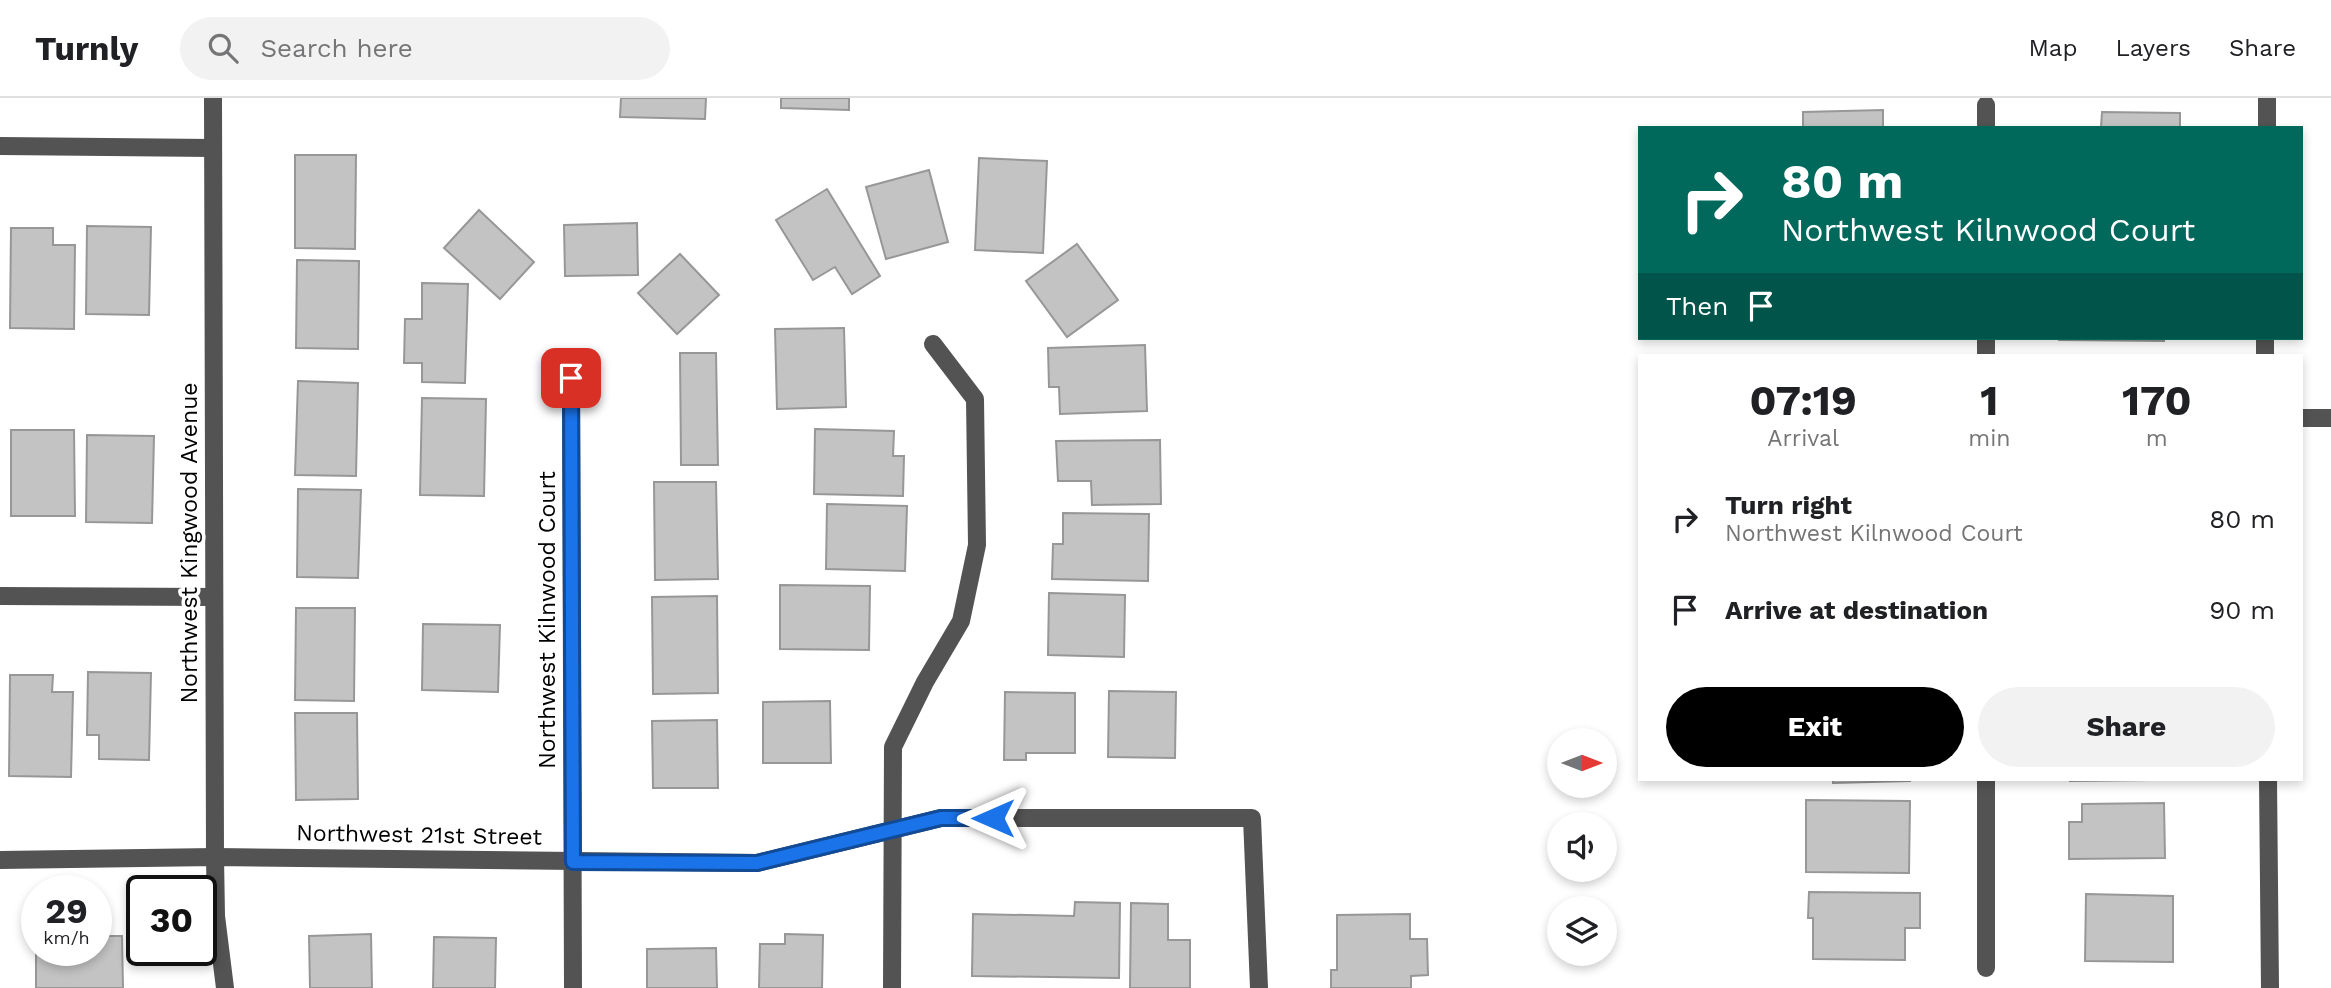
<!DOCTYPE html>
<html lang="en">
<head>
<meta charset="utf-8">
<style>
  :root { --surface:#fff; --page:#f2f2f2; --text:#202124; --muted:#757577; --line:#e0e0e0; --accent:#000 }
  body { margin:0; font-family:"Work Sans",sans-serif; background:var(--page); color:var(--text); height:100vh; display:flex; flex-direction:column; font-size:26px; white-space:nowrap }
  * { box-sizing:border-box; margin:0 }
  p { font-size:23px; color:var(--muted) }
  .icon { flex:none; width:38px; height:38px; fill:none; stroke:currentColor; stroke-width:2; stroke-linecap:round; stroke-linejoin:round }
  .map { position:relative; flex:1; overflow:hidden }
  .drawer { position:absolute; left:1638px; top:256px; width:665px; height:427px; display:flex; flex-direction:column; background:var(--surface); border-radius:0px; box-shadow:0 4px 10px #0003 }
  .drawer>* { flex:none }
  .hud { position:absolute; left:1638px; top:28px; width:665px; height:214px; border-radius:0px; box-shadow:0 4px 10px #0003; background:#00695c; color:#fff; overflow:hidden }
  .needle { width:46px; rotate:90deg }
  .controls { position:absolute; left:1547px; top:630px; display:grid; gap:14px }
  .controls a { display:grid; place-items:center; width:70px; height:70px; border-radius:50%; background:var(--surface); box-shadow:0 4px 10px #0003; font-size:35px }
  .speed { position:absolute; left:21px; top:777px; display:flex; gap:14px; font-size:35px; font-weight:700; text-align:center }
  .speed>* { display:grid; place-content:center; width:91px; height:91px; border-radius:50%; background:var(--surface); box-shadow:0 4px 10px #0003; line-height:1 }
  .speed small { font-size:18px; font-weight:400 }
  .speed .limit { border:4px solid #111; border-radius:10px; background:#fff; color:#111 }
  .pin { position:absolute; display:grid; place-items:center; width:60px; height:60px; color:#fff; margin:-30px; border-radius:14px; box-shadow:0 4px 10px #0006 }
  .me { position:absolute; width:77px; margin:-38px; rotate:270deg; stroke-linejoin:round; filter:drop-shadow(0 0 5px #0008) }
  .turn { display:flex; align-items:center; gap:24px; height:147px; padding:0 28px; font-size:32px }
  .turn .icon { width:91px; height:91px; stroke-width:2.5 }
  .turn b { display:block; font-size:49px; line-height:60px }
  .then { display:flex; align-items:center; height:66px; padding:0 28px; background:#0003; gap:14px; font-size:26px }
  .eta { display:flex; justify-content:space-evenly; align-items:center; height:119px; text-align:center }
  .eta b { font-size:42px; font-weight:700; line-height:49px }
  .primary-button { display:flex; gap:14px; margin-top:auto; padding:14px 28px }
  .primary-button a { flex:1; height:80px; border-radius:42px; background:var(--accent); color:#fff; font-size:28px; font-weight:700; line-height:80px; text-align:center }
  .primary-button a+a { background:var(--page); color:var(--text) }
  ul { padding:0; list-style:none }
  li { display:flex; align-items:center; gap:21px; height:91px; padding:0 28px }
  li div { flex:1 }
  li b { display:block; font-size:26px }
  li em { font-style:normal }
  header { display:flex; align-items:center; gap:42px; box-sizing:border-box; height:98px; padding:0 35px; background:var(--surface); border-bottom:2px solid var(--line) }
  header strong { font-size:33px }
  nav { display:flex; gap:38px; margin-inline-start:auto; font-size:24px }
  .search { width:490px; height:63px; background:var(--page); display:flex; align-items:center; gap:18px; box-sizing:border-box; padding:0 24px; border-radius:38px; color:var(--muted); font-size:26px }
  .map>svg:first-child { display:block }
  .building { fill:#c3c3c3; stroke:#979797; stroke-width:2 }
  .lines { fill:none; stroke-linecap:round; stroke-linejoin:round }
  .minor { stroke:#535353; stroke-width:18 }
  .route-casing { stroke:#114b97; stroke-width:18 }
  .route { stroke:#1a73e8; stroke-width:12 }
  .labels { text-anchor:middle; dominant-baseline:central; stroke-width:7; stroke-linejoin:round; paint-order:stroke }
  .street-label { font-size:23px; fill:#000; stroke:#fff }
</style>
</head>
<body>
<header>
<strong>Turnly</strong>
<div class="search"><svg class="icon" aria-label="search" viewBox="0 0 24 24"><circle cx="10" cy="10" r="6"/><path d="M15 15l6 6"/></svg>Search here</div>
<nav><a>Map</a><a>Layers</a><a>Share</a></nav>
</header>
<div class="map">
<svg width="2331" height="890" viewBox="0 0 2331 890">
  <rect width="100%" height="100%" fill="#fff"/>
  <g class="building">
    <path d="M621 0H706L705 21 620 19Z"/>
    <path d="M781 0H849V12L781 10Z"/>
    <path d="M1883 12V30H1803V14Z"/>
    <path d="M2102 14 2180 15V30H2101Z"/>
    <path d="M295 57H356L355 151 295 150Z"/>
    <path d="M979 60 1047 63 1043 155 975 152Z"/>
    <path d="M929 72 948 144 886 161 866 89Z"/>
    <path d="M827 91 880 178 852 196 835 169 813 182 776 122Z"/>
    <path d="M479 112 534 164 500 201 444 150Z"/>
    <path d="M637 125 638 177 565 178 564 127Z"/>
    <path d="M87 128 151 129 149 217 86 216Z"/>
    <path d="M11 130H53V147H75L74 231 10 230Z"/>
    <path d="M1077 146 1118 202 1067 239 1026 183Z"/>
    <path d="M680 156 719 197 677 236 638 195Z"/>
    <path d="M297 162 359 163 358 251 296 250Z"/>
    <path d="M422 185 468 186 465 285 422 284V265H404L405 221H422Z"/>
    <path d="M844 230 846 309 777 311 775 231Z"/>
    <path d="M2059 240H2164V243L2059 242Z"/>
    <path d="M1145 247 1147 313 1060 316 1059 289H1049L1048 250Z"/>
    <path d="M680 255H716L718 367H681Z"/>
    <path d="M298 283 358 285 356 378 295 377Z"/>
    <path d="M422 300 486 301 484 398 420 397Z"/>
    <path d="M815 331 894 333 893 358H904L903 398 814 396Z"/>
    <path d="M11 332H74L75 418H11Z"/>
    <path d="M87 337 154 338 152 425 86 424Z"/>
    <path d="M1160 342 1161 406 1092 407 1091 383H1058L1056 343Z"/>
    <path d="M654 384H716L718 481 655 482Z"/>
    <path d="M298 391 361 392 358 480 297 479Z"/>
    <path d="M827 406 907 408 905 473 826 471Z"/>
    <path d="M1063 415 1149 416 1148 483 1052 481 1053 446H1063Z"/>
    <path d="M780 487 870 488 869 552 780 551Z"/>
    <path d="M1049 495 1125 497 1124 559 1048 557Z"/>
    <path d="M717 498 718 595 653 596 652 499Z"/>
    <path d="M296 510H355L354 603 295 602Z"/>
    <path d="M423 526 500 527 498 594 422 592Z"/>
    <path d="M88 574 151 575 149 662 99 661V637H87Z"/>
    <path d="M10 577H53L52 594H73L71 679 9 678Z"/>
    <path d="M1109 593 1176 594 1175 660 1108 659Z"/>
    <path d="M1005 594 1075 595V655H1026V662H1004Z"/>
    <path d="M830 603 831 665H763V604Z"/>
    <path d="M295 615H357L358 701 296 702Z"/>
    <path d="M717 622 718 690H653L652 623Z"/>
    <path d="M1833 681H1910V683L1833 685Z"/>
    <path d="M2070 681H2151V682L2070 683Z"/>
    <path d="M1806 702 1910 703 1909 775 1806 774Z"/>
    <path d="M2164 705 2165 760 2069 761V724H2082V706Z"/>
    <path d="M1809 794 1920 795V830H1905V862L1813 861V820H1808Z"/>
    <path d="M2086 796 2173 798V864L2085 863Z"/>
    <path d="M1075 804 1120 805 1119 880 972 878 973 816 1074 818Z"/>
    <path d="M1131 805 1168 806V842H1190V890H1130Z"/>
    <path d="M1410 816V841H1427L1428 877 1411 878V890H1331V872H1337V817Z"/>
    <path d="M371 836 372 890H310L309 838Z"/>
    <path d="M785 836 823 837 822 890H759L760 846H785Z"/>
    <path d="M96 838H122L123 890H36V839L37 852H96Z"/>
    <path d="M434 839 496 840 495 890H433Z"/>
    <path d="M716 850 717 890H647V851Z"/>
  </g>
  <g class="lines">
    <g class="minor">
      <path d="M213 0 215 759 216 818 225 890"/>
      <path d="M1986 30V7"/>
      <path d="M2267 30V0"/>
      <path d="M0 48 213 50"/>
      <path d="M1986 257V240"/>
      <path d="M2265 257V240"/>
      <path d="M571 280 573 890"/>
      <path d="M2301 320H2331"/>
      <path d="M0 498 213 499"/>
      <path d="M1986 681V870"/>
      <path d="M2268 681 2270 890"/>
      <path d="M0 762 215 759 757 765 941 720H1252L1259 890"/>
      <path d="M892 890 893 649 925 584 961 523 977 447 975 301 933 246"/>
    </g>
  </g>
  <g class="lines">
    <defs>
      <path id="route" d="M571 280 573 764 757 765 941 720H993"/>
    </defs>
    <use href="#route" class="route-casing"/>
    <use href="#route" class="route"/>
  </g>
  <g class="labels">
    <g class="street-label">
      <text transform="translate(189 445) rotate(-90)">Northwest Kingwood Avenue</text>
      <text transform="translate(547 522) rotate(-90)">Northwest Kilnwood Court</text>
      <text transform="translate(419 737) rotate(1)">Northwest 21st Street</text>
    </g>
  </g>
</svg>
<div class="controls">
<a><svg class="needle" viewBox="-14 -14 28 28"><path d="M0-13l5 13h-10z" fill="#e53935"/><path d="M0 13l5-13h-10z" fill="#757577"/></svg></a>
<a><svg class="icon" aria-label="sound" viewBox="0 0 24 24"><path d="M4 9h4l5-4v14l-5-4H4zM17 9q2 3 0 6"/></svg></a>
<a><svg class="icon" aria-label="layers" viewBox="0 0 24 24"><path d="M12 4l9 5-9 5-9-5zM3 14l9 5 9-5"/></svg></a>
</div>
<div class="speed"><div>29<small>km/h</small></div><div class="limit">30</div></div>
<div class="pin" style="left:571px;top:280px;background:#d93025"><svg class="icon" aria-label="arrive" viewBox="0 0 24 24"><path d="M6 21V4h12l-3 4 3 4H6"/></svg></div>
<svg class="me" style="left:993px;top:720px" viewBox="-20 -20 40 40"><path d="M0-17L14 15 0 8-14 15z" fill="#1a73e8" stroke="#fff" stroke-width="4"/></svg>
<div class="hud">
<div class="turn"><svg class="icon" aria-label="right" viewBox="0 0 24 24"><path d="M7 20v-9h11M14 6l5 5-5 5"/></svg><div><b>80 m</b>Northwest Kilnwood Court</div></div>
<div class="then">Then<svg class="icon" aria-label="arrive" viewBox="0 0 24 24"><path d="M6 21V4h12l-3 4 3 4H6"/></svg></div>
</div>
<section class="drawer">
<div class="eta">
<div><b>07:19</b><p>Arrival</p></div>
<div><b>1</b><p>min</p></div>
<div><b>170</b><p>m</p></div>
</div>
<ul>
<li><svg class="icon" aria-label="right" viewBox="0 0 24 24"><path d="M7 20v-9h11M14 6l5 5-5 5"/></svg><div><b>Turn right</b><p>Northwest Kilnwood Court</p></div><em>80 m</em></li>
<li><svg class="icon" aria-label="arrive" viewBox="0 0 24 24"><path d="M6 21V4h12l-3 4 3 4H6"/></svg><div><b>Arrive at destination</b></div><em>90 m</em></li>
</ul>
<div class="primary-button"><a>Exit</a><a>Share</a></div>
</section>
</div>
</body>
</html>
